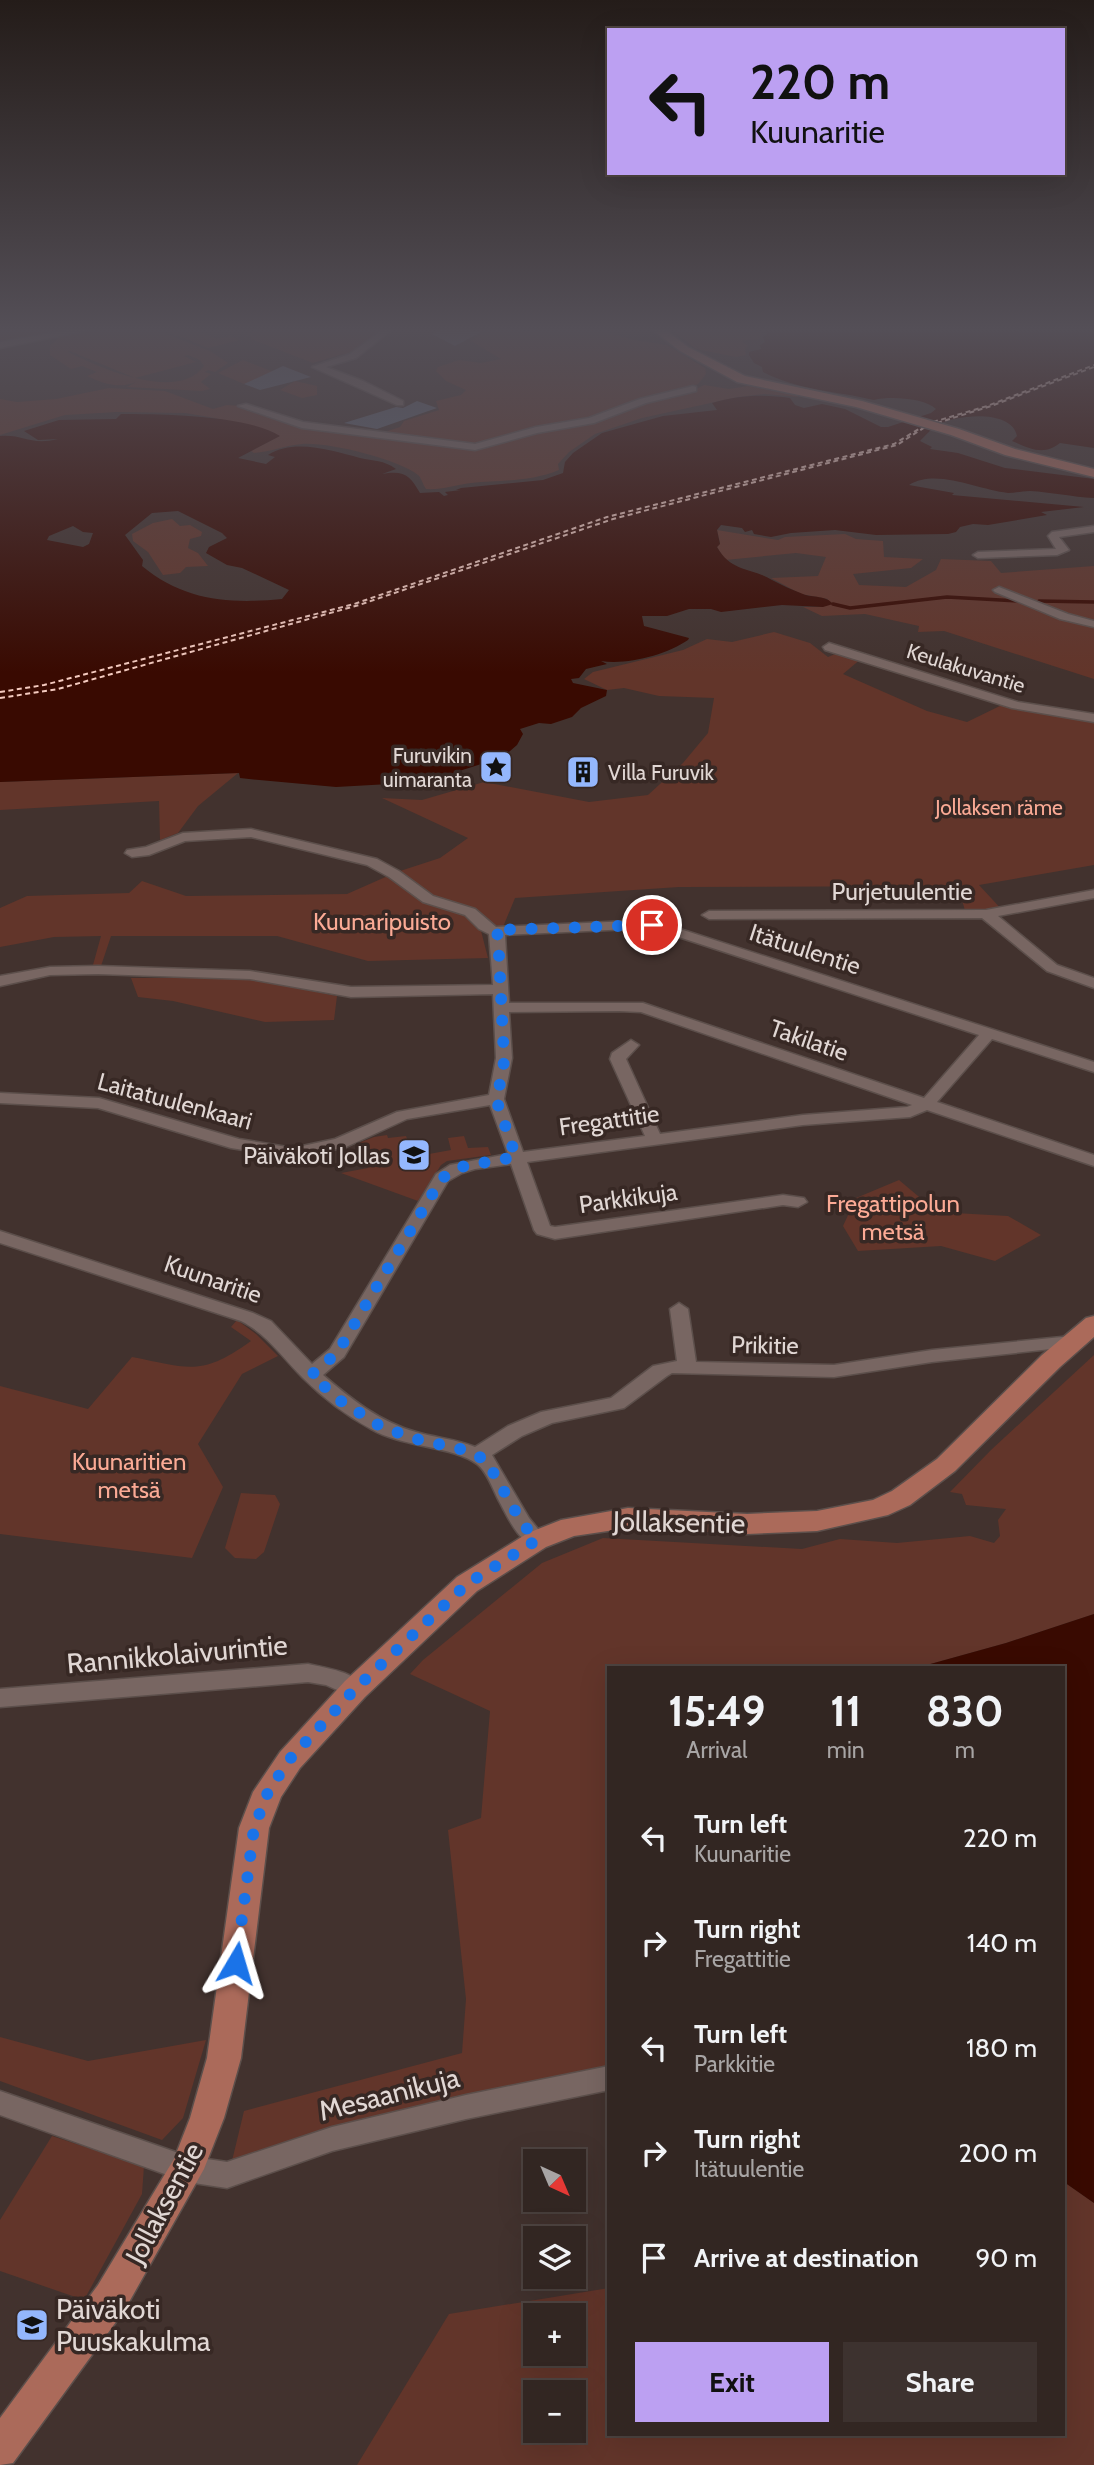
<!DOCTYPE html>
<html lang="en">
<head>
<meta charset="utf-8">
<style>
  :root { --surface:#322622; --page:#3d322f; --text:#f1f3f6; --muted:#a8a5a5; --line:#4d4340; --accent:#bca0f2 }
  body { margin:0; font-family:Cabin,sans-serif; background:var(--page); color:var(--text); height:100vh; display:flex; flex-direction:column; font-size:26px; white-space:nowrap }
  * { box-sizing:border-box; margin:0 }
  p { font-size:23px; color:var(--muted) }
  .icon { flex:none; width:38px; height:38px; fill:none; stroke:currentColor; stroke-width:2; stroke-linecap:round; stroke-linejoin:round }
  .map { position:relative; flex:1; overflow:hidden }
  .side { position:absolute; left:607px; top:1666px; width:458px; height:770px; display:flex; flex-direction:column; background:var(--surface); border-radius:0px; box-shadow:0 7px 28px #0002,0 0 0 2px var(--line) }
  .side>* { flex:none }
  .banner { position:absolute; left:607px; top:28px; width:458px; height:147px; border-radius:0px; box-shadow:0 7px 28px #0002,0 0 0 2px var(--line); background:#bca0f2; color:#111; overflow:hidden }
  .needle { width:46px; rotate:136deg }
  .fabs { position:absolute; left:523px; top:2149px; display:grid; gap:14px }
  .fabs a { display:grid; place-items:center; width:63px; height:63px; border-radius:0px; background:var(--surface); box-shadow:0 7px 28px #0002,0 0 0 2px var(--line); font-size:35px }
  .pin { position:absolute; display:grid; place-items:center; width:60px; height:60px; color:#fff; margin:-30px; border:4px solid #fff; border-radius:50%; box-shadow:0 2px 7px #0007 }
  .me { position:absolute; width:77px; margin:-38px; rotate:7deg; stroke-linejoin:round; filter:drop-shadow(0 0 5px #0008) }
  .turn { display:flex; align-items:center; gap:24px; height:147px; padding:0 28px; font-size:32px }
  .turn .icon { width:91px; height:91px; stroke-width:2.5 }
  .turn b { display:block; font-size:49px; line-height:60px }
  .eta { display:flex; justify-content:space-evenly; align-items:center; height:119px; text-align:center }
  .eta b { font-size:42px; font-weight:800; line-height:49px }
  .primary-button { display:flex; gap:14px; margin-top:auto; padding:14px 28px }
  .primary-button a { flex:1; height:80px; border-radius:0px; background:var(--accent); color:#111; font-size:28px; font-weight:800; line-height:80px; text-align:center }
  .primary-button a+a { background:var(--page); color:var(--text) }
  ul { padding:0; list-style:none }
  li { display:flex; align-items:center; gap:21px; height:105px; padding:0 28px }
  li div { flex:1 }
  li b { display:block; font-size:26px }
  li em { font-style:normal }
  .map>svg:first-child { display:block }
  .green { fill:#62352a; fill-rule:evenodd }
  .water { fill:#390a01; fill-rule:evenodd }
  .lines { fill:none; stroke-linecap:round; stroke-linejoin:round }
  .stream { stroke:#390a01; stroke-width:3.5 }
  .ferry { stroke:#f5cbc0; stroke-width:2; stroke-dasharray:5 3.5; stroke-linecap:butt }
  .building { fill:#5d6473 }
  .minor-casing { stroke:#5c4f4b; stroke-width:3 }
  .major-casing { stroke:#5c4f4b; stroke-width:3 }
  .minor { fill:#786662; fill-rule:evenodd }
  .major { fill:#ab6a5a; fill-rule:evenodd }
  .route { stroke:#1a73e8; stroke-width:12; stroke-dasharray:0 21.6 }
  .labels { text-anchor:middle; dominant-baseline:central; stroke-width:7; stroke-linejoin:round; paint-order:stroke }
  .far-street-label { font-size:21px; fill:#e1d7d4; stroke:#372824 }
  .far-poi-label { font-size:21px; fill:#e1d7d4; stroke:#372824; text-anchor:end }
  .far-park-label { font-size:21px; fill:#fbaa95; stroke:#372824 }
  .street-label { font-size:24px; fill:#e1d7d4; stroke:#372824 }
  .park-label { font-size:24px; fill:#fbaa95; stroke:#372824 }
  .poi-label { font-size:24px; fill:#e1d7d4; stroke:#372824; text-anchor:end }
  .near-street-label { font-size:28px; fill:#e1d7d4; stroke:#372824 }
  .near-poi-label { font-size:28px; fill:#e1d7d4; stroke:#372824; text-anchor:start }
</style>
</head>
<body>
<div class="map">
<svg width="1094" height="2465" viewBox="0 0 1094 2465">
  <rect width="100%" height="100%" fill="#42322e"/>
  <g class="green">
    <path d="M0 328H86L0 343Z"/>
    <path d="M102 328H151L210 351 228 363 215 372 208 370 205 372 211 374 201 382 210 389 202 391 127 387 136 382C119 389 104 384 87 376L97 372 82 366 71 369 50 355V345L62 336ZM70 351 135 378 196 362 184 356 188 355 200 360 204 366C178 403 98 367 68 352Z"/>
    <path d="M159 328H191L217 339 230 336 240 340 208 348Z"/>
    <path d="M263 328H383L348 355 343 354 313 363 251 339 248 334Z"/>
    <path d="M473 328H520L524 331 590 328 634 340 667 345 705 368 706 374 698 384 688 388 639 399 580 421 518 432 474 444 385 432 400 427 404 421 439 410 436 401 461 395 466 390 446 381 436 371 438 367 459 360 481 363 501 359 471 341 484 332Z"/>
    <path d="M670 328H752L762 334 758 339 741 341 748 346 745 349 746 355 736 357 696 349Z"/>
    <path d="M243 360 276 373 244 384 218 373Z"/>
    <path d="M295 381 317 386V395L302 398 280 390Z"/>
    <path d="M704 385 729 389 748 386 796 394 798 397 765 394 738 397 642 418 595 434 569 452 558 464 559 470C530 482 502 480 471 483 455 485 442 490 426 489 423 485 421 477 418 475 398 459 328 442 302 444 286 445 271 452 254 453L251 451 279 436 215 418 185 413 117 412 65 415 0 435V399L17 402 56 399 109 388 165 391 213 409 227 405 241 406 285 423 309 428 480 448 537 432 582 426 645 403 684 395Z"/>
    <path d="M172 519 180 526 190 525 202 532 201 536 190 539 188 548 198 553 208 566 186 567 180 573 163 575 148 552 133 541 132 534 153 523Z"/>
    <path d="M717 530 778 540 785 537 845 534 856 539 883 541 884 557 923 559 911 568 853 574 859 585 906 587 936 570 941 559 991 561 1001 573 1094 566V679L944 631 918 632 919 626 865 614 822 616 803 607H823L828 599 801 594 771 578 818 576 826 557 796 553 725 560 717 547 720 543Z"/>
    <path d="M774 632 810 643 828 657 840 652 862 658 843 674 927 711 967 722 1004 704 1094 720V865L979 885 1004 912 966 914 958 886 679 887 515 898 503 927C464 918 429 896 397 872L440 858 468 838 382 798 422 800 484 782 589 802 648 795 683 763 708 733 714 698 659 696 624 688 607 690 584 679 593 672 683 650 707 639 732 642Z"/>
    <path d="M238 773 198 806 178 833 160 840 159 801 0 810V782Z"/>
    <path d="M390 875 466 914 480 927 488 958 368 961 277 936H111L101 966 93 965 101 936 54 937 0 947V908L27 896 129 893 142 881 186 896 347 894Z"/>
    <path d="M131 978H244L337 996 334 1020 265 1022 173 1001 138 997Z"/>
    <path d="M387 1135 388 1138 406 1136 409 1144 428 1142 430 1149 416 1151 418 1156 451 1150 448 1138 464 1136 468 1148 488 1147 491 1155 447 1161 441 1165 418 1201 341 1173 368 1168 356 1144 374 1137Z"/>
    <path d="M899 1180 937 1212 1008 1216 1041 1235 995 1261 941 1246 858 1251 843 1226 856 1198Z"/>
    <path d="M237 1320 256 1334 278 1356 242 1374 198 1444 223 1487 192 1558 0 1534V1386L88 1409 132 1357C189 1368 201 1377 251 1341L231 1327Z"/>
    <path d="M1094 1355V1614L1006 1643 916 1668H609V2066L605 2072 231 2165 244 2111 462 2053 466 1999 448 1830 481 1818 490 1711 410 1674 423 1660 542 1563 603 1538 802 1549 840 1539 897 1543 970 1536 994 1543 1000 1536 998 1520 1006 1509 966 1505 962 1494 950 1492 991 1450Z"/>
    <path d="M241 1493 275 1495 280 1504 264 1552 256 1559 235 1558 225 1548Z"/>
    <path d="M0 2037 88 2061 206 2040 183 2118 162 2140 0 2081Z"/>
    <path d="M52 2136 144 2166 142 2194 84 2300 0 2271V2220Z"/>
    <path d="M1064 2182 1094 2203V2465H357L449 2314 609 2288V2434H1064ZM536 2315H574V2354H536ZM536 2392H574V2431H536Z"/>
  </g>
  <g class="water">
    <path d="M758 328H1094V448L1060 443C1044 456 1031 449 1012 441L1017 436C1012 409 957 414 937 425 931 429 925 436 920 441L932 447 930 449 958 453 1005 468 1094 479V498C1072 497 1051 492 1030 491 1022 491 1015 493 1008 493 978 490 937 468 909 485L954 493 952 495 1084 507 1041 512 1047 515 988 525 973 524 960 527 956 532 948 534 876 535 835 530 791 533 771 537 754 534 752 530 745 532 742 528 721 525 717 530 720 544 717 547C732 573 751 567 772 580 782 585 792 590 803 594 813 598 826 595 833 604L823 607 782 605 721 612 711 609H689L667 616H642L644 626 689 638 688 640C666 655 628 665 601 661L607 664 586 669 579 678 571 679 573 683 607 690 606 696 581 708 572 717 551 724 539 723 520 729 523 734 517 745 503 757 425 782 336 787 249 779 240 778 239 773 0 782V436C24 434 30 446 58 439L38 440 24 431 59 420 116 419 121 414C160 414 248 415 280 436L238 458 266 464 275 457 268 455C295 438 332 451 360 458 373 461 384 460 396 469L382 474C405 470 410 476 420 493L439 492 444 496 448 495 445 492 461 490H456L461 488 543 480 563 473 565 462 573 453 602 433 663 416 717 410 712 403C739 395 763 394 790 398L795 405 804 408 822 404 845 409 881 427H888L931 413 936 409C924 398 890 396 874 400 836 391 798 390 763 372L762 367 754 363 749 355V352L761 349 760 345 765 342 763 337 767 334 766 330ZM178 511 222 533 227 538 209 547 206 553 227 565 242 568 289 590 282 599C230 604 184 601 142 566L143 560 125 535 152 513ZM73 526 83 532 93 533 89 544 83 547 47 540 49 536Z"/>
    <path d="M1094 1614V2203L1064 2182V1668H916L1006 1643Z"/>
  </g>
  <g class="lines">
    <g class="stream">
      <path d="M1039 601 1094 602"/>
      <path d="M833 604 850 608 947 597 1020 601"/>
    </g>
    <g class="ferry">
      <path d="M933 422 987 406 1094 365"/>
      <path d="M937 423 991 406 1094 367"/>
      <path d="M0 692 44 685 354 604 607 517 894 444 922 427"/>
      <path d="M0 698 58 689 359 605 613 519 897 445 925 427"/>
    </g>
  </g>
  <g class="building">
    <path d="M444 328H460L481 332 455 346 432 334Z"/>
    <path d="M283 366 311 377 260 390 244 384Z"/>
    <path d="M417 401 437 408 377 429 344 423 396 407 403 408Z"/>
    <path d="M584 764 600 768 588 780 571 776Z"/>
  </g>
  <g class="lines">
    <defs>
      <g id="minor">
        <path d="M81 328H99L0 348V342Z"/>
        <path d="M385 328H394L356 358 326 367 363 381 403 401V405H397L312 367 350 354Z"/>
        <path d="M693 386 696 387V391L646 403 594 423 537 433 475 450 302 428 238 406 246 404 303 422 475 444 536 427 589 418 640 399Z"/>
        <path d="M1094 526V532L1059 537 1069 550 1057 555 978 558 973 555 978 552 1056 549 1048 536 1052 532Z"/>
        <path d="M999 587 1068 614 1094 621V627L1060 619 995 592 993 590Z"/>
        <path d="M829 643 1018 702 1094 714V722L1012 708 825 650 823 647Z"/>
        <path d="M251 829 377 859 399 871 433 896 475 909 496 927 652 920 1094 1062V1072L992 1039 937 1102 1094 1155V1166L927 1110 910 1117 803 1125 527 1162 550 1226 555 1227 783 1195 804 1198 807 1202 798 1207 783 1205 555 1239 537 1234 534 1230 511 1164 475 1169 462 1173 448 1181 344 1357 323 1375C351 1399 380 1422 416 1432 436 1438 456 1439 475 1447L508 1426 541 1412 611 1398 653 1366 677 1361 670 1309 679 1303 688 1309 696 1362 834 1365 932 1350 1072 1336 1079 1338 1081 1342 1079 1346 932 1362 834 1377 672 1373 667 1376 624 1408 552 1423 522 1436 492 1455 529 1518 547 1540 544 1545C522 1552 508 1517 499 1501 493 1490 487 1471 477 1464 453 1446 401 1447 371 1429 347 1416 323 1398 303 1378 283 1358 267 1334 241 1321L0 1243V1231L253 1313 271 1321 312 1364 330 1349 436 1174 450 1165 508 1154 490 1105 407 1119 346 1147 293 1158 231 1148 98 1108 0 1103V1093L99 1098 239 1139 293 1148 335 1139 397 1112 489 1095 496 1058 493 994 351 997 250 979 98 974 50 975 0 986V976L50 967 98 966 250 971 351 987 493 985 489 934 479 929 465 915 423 902 389 877 367 865 251 837 185 841 149 855 132 857 125 853 127 850 146 847 183 833ZM651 928 979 1035 924 1098 643 1003H509L505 935ZM619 1011 641 1012 912 1105 907 1107 803 1115 660 1134 626 1059 639 1045 631 1040 612 1053 610 1059 645 1136 523 1152 504 1099 512 1058 509 1012Z"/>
        <path d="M1094 890V898L998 916 1057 965 1094 978V988L1047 971 982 918 709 919 702 915 709 911 986 910Z"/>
        <path d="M308 1664C326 1668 357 1672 366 1689L363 1695 355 1698 326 1685 308 1682 0 1707V1689Z"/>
        <path d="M609 2066V2090L466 2119 332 2151 227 2188 187 2182 0 2115V2091L187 2156 227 2162 332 2127 466 2095Z"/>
      </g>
      <g id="major">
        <path d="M650 328H663L688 347 745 376 862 401 959 429 1015 449 1094 469V477L1005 455 951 435 856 407 737 382 680 351Z"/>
        <path d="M1094 1316V1337L1060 1367 955 1471 910 1505 888 1515 817 1531 747 1534 628 1528 574 1536 546 1547 477 1591 365 1697 300 1768 281 1797 269 1828 241 2058 224 2118 204 2169 124 2311 13 2463 0 2465V2418L98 2285 174 2159 190 2118 207 2058 239 1828 253 1792 280 1752 345 1681 457 1577 528 1533 561 1520 628 1508 747 1514 817 1511 873 1500 892 1491 937 1459 1042 1355 1086 1318Z"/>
      </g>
    </defs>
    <use href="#minor" class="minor-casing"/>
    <use href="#major" class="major-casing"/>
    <use href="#minor" class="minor"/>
    <use href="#major" class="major"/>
  </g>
  <linearGradient id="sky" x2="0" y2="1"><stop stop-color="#241c19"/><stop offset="0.49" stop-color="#544f57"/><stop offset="1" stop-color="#544f57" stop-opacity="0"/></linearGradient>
  <rect width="1094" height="673" fill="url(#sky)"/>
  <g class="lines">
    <path class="route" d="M236 1963 254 1828 268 1792 289 1760 355 1689 467 1584 537 1540 522 1523 486 1460 464 1450 412 1438 380 1426 341 1401 311 1375 337 1353 442 1178 464 1166 516 1157 496 1099 503 1072 504 1058 498 935 494 930 652 925"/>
  </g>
  <defs>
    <symbol id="sight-square" viewBox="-11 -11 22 22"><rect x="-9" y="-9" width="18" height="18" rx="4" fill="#94b7fd" stroke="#372824"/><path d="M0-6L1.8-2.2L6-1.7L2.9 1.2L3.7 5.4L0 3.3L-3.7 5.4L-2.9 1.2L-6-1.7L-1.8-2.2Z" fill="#111"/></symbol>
    <symbol id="building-square" viewBox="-11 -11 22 22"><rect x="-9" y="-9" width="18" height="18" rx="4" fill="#94b7fd" stroke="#372824"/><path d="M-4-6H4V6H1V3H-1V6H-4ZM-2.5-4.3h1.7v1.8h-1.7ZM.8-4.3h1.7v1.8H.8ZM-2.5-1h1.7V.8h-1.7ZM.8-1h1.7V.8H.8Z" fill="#111"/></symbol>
    <symbol id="school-square" viewBox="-11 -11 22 22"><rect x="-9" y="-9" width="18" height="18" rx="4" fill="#94b7fd" stroke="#372824"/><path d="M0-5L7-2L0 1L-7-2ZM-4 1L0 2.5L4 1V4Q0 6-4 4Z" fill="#111"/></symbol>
  </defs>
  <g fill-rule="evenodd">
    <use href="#sight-square" x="477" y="748" width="38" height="38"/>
    <use href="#building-square" x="564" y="753" width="38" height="38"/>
    <use href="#school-square" x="395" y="1136" width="38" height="38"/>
    <use href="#school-square" x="13" y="2306" width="38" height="38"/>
  </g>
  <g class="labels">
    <g class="far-street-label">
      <text transform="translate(966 668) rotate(17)">Keulakuvantie</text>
    </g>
    <g class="far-poi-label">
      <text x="472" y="755">Furuvikin<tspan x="472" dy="24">uimaranta</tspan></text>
      <text x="608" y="772" text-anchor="start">Villa Furuvik</text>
    </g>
    <g class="far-park-label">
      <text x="999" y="807">Jollaksen räme</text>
    </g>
    <g class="street-label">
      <text x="902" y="891">Purjetuulentie</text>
      <text transform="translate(805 949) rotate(18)">Itätuulentie</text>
      <text transform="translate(809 1040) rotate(19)">Takilatie</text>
      <text transform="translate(175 1101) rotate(15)">Laitatuulenkaari</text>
      <text transform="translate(609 1120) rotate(-8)">Fregattitie</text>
      <text transform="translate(628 1198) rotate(-8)">Parkkikuja</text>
      <text transform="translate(213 1279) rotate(19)">Kuunaritie</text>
      <text transform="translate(765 1345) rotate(1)">Prikitie</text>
    </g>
    <g class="park-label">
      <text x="382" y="921">Kuunaripuisto</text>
      <text x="893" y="1203">Fregattipolun<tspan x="893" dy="28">metsä</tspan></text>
      <text x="129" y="1461">Kuunaritien<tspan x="129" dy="28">metsä</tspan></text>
    </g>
    <g class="poi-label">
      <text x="390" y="1155">Päiväkoti Jollas</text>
    </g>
    <g class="near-street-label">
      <text transform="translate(679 1522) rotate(1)">Jollaksentie</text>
      <text transform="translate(177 1654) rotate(-5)">Rannikkolaivurintie</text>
      <text transform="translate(389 2094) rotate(-14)">Mesaanikuja</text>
      <text transform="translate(164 2203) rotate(-62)">Jollaksentie</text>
    </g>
    <g class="near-poi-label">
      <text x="56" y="2309">Päiväkoti<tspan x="56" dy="32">Puuskakulma</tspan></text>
    </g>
  </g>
</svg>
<div class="fabs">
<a><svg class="needle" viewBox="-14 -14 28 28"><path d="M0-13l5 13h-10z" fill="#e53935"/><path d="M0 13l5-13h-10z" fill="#a8a5a5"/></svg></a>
<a><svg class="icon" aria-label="layers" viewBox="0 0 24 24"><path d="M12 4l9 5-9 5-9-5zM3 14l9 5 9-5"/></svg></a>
<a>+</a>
<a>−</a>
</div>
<div class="pin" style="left:652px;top:925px;background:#d93025"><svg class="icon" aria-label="arrive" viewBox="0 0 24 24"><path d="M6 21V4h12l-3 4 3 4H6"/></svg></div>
<svg class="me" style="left:236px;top:1963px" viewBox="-20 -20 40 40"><path d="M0-17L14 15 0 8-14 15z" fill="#1a73e8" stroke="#fff" stroke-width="4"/></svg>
<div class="banner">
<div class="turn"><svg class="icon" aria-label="left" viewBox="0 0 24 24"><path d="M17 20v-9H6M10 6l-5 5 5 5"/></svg><div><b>220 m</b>Kuunaritie</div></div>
</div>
<section class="side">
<div class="eta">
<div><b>15:49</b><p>Arrival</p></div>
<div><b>11</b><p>min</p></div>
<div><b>830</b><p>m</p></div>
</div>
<ul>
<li><svg class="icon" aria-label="left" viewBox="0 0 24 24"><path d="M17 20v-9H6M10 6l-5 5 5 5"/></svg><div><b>Turn left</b><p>Kuunaritie</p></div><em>220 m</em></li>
<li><svg class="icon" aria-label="right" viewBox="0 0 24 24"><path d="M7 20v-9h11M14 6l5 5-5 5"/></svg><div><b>Turn right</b><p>Fregattitie</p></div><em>140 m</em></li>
<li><svg class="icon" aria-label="left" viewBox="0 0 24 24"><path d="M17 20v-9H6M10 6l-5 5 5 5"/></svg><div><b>Turn left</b><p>Parkkitie</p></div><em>180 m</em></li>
<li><svg class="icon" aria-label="right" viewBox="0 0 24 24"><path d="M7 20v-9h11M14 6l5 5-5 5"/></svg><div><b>Turn right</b><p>Itätuulentie</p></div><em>200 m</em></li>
<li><svg class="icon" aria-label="arrive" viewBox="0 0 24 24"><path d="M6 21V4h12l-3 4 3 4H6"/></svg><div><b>Arrive at destination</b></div><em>90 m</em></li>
</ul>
<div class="primary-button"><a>Exit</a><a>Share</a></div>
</section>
</div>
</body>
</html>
